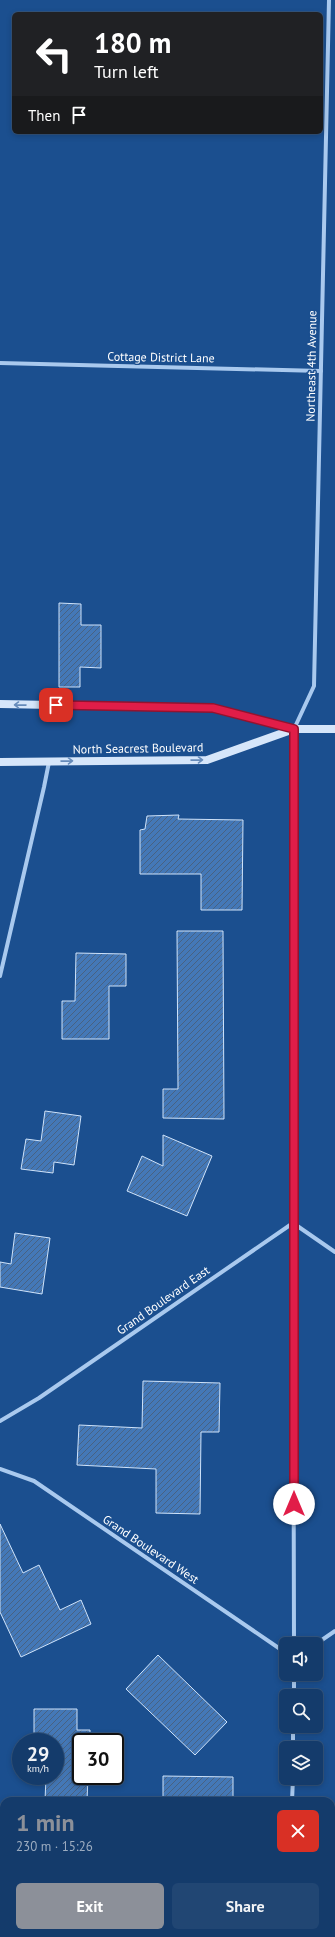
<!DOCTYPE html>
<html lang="en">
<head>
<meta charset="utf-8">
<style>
  :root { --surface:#143b6b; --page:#214673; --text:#f1f3f6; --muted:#9dadc1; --line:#33557e; --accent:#8c9099 }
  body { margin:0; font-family:"PT Sans",sans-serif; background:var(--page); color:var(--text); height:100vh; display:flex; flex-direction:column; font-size:15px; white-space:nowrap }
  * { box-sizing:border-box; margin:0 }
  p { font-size:13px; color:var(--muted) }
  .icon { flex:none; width:22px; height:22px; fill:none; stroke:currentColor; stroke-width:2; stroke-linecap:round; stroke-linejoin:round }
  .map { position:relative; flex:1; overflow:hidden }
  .sheet { position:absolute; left:0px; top:1797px; width:335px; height:140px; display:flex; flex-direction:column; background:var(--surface); border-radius:12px 12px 0 0; box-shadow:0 2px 6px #0003,0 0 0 1px var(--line) }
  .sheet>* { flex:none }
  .hud { position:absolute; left:12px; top:12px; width:311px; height:122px; border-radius:6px; box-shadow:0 2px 6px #0003,0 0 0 1px var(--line); background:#202124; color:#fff; overflow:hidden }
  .fabs { position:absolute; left:279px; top:1637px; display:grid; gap:8px }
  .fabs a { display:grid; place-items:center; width:44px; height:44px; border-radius:6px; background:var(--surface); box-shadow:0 2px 6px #0003,0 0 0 1px var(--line); font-size:20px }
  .speed { position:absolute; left:12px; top:1733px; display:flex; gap:8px; font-size:20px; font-weight:700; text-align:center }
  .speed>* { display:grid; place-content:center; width:52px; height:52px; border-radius:50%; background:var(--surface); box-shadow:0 2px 6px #0003,0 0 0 1px var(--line); line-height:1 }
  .speed small { font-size:10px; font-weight:400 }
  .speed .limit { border:2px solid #111; border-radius:6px; background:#fff; color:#111 }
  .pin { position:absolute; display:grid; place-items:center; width:34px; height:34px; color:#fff; margin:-17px; border-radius:8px; box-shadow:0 2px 6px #0006 }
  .me { position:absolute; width:44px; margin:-22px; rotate:0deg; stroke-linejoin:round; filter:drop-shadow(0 0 3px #0008) }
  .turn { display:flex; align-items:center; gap:14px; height:84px; padding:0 16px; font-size:18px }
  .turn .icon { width:52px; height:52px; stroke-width:2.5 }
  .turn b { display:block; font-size:28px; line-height:34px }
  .then { display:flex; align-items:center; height:38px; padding:0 16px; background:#0003; gap:8px; font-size:15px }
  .round { display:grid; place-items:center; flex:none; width:42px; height:42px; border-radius:6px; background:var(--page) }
  .head { display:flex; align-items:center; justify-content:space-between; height:68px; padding:0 16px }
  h1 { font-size:24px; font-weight:700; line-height:30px; color:var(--accent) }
  .cta { display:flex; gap:8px; margin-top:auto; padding:8px 16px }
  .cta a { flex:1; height:46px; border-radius:6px; background:var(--accent); color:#fff; font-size:16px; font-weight:700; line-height:46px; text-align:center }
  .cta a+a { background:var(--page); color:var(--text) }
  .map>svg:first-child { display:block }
  .building { fill:url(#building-hatch); stroke:#cfe3fa }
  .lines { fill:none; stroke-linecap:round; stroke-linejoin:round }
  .street { stroke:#a9c9ee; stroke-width:4 }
  .secondary { stroke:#d6e6fa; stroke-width:8 }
  .oneway { stroke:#668bba }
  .route-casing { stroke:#92132f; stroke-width:10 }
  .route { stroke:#e11d48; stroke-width:7 }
  .labels { text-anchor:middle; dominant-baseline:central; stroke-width:3; stroke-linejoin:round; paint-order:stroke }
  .street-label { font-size:12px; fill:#fff; stroke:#1b4f8f }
</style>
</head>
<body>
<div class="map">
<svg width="335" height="1937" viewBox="0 0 335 1937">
  <defs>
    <pattern id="building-hatch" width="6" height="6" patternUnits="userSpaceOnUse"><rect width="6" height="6" fill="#4478b7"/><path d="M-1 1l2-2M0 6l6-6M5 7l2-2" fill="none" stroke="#486282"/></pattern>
  </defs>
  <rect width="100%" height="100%" fill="#1b4f8f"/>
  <g class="building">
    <path d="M59 603 81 604V625H101V668L80 667V687H59Z"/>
    <path d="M179 815 178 819 243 820 242 910H201V874H140V830L145 829 147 816Z"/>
    <path d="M177 931H223L224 1119 163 1118V1089H178Z"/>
    <path d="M76 953 126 954V986H109V1039H62V1001H75Z"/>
    <path d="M45 1111 81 1116 74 1165 54 1162 53 1173 21 1169 26 1139 41 1141Z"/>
    <path d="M163 1135 212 1156 187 1216 127 1191 142 1156 163 1166Z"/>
    <path d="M15 1233 50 1238 42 1294 0 1287V1262L11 1264Z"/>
    <path d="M143 1381 220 1383 219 1432H201L200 1514 156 1513V1469L77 1465 79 1425 142 1428Z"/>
    <path d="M0 1524 23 1573 39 1565 60 1610 81 1600 91 1624 21 1657 0 1612Z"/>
    <path d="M158 1655 227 1722 195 1755 126 1689Z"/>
    <path d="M34 1709H77V1730H90V1742H81V1776H88L87 1801H45L46 1776H55V1742H34Z"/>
    <path d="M163 1776 233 1777V1801H163Z"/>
  </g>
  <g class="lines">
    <g class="street">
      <path d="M0 363 321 371"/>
      <path d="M0 976 44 787 49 762"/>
      <path d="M0 1421 39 1398 293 1223 335 1252"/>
      <path d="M0 1469 34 1481 286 1653"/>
      <path d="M294 1644 293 1223 294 729 314 686 329 0"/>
      <path d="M316 1644 335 1631"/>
      <path d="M294 1696V1674"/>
      <path d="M293 1748V1726"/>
      <path d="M292 1801 293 1778"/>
      <path d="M0 1890 4 1907"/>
      <path d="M10 1933 11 1937"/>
      <path d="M290 1937V1933"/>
    </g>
    <g class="secondary">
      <path d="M0 704 213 708 294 729H335"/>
      <path d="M0 762 207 760 294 729"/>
    </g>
  </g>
  <defs><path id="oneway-shaft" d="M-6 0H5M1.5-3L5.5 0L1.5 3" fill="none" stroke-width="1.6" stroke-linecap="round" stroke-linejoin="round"/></defs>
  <g class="oneway">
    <use href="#oneway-shaft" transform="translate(20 705) rotate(-179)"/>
    <use href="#oneway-shaft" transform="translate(197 760) rotate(-1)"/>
    <use href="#oneway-shaft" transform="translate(67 761) rotate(-1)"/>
  </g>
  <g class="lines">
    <defs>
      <path id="route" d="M56 705 213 708 294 729V1504"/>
    </defs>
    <use href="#route" class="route-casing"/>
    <use href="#route" class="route"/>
  </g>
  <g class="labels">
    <g class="street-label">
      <text transform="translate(161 357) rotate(1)">Cottage District Lane</text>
      <text transform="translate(311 366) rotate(-89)">Northeast 4th Avenue</text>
      <text transform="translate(138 748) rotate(-1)">North Seacrest Boulevard</text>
      <text transform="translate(163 1300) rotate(-35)">Grand Boulevard East</text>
      <text transform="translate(151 1549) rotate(34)">Grand Boulevard West</text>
    </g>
  </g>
</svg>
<div class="fabs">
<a><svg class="icon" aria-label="sound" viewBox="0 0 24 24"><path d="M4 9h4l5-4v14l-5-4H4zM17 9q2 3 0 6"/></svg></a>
<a><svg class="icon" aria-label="search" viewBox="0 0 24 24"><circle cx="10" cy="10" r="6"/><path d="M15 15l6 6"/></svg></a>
<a><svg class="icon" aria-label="layers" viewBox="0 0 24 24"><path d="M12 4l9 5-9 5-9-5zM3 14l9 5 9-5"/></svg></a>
</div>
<div class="speed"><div>29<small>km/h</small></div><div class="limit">30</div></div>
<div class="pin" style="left:56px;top:705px;background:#d93025"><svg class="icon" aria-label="arrive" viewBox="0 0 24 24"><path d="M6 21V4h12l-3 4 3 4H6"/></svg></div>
<svg class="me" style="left:294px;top:1504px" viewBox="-20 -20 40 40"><circle r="19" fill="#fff"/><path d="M0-13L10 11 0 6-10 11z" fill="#e11d48"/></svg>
<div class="hud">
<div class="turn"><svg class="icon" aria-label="left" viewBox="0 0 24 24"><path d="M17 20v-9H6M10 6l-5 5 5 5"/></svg><div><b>180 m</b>Turn left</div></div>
<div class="then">Then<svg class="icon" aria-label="arrive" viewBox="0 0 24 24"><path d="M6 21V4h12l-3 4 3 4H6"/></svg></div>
</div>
<section class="sheet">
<div class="head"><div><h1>1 min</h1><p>230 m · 15:26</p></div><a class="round" style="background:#d93025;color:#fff"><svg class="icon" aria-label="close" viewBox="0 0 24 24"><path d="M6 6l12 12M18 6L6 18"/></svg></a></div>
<div class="cta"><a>Exit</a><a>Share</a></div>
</section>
</div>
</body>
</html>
